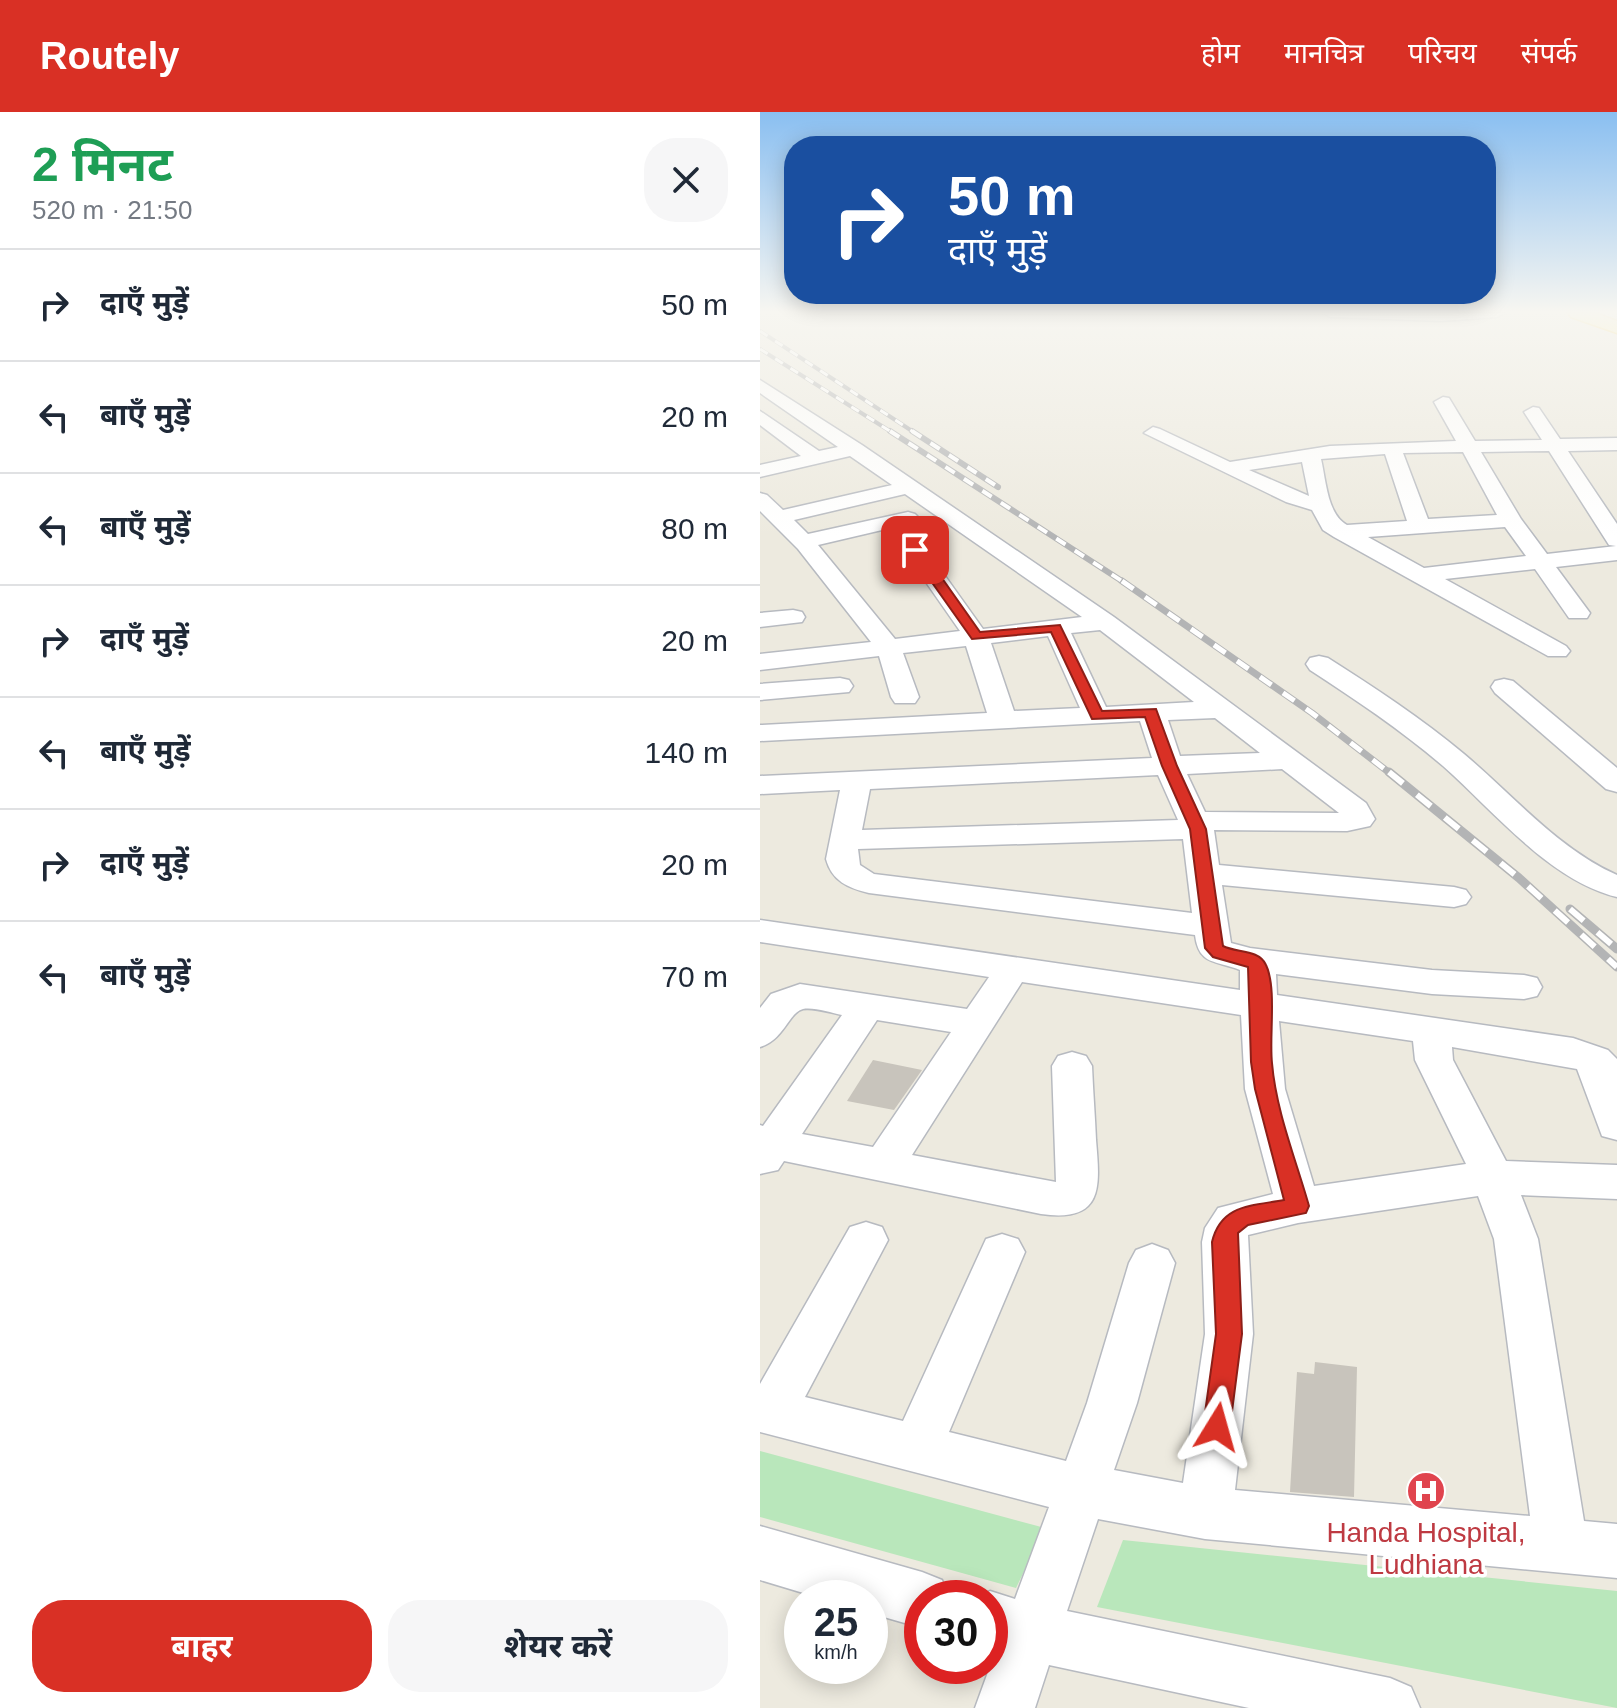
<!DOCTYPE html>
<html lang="hi">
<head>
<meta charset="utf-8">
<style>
  :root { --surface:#fff; --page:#f6f6f7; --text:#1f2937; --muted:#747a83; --line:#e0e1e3; --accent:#d93025 }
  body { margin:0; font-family:Arial,"Noto Sans Devanagari",sans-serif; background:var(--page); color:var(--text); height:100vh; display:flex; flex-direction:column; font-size:30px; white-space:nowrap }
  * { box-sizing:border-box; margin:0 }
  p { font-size:26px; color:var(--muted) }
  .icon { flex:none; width:44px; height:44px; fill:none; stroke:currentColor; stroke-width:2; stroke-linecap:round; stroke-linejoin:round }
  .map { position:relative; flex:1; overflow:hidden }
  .drawer { display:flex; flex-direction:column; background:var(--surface); width:760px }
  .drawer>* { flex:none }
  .top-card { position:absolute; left:24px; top:24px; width:712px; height:168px; border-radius:32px; box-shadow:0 4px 20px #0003; background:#1a4fa0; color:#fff; overflow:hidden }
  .speed { position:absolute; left:24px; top:1468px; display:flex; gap:16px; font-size:40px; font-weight:700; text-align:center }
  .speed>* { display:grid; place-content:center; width:104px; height:104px; border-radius:50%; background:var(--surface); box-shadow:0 4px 20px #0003; line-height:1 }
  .speed small { font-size:20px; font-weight:400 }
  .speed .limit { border:12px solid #d22; background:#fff; color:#111 }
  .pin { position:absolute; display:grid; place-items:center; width:68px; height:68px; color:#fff; margin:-34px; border-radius:16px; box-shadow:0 4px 12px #0006 }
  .me { position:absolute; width:88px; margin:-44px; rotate:8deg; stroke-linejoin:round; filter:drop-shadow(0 0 6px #0008) }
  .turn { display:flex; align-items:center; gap:28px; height:168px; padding:0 32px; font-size:36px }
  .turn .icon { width:104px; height:104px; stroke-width:2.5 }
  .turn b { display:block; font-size:56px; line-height:68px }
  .round { display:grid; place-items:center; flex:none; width:84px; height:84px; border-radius:32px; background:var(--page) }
  .headline { display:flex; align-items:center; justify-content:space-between; height:136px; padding:0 32px }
  h1 { font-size:48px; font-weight:700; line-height:60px; color:#1e9e55 }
  .button { display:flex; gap:16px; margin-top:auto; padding:16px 32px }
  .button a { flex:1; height:92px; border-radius:32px; background:var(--accent); color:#fff; font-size:32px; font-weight:700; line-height:92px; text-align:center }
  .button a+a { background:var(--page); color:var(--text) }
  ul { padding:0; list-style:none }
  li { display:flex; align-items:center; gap:24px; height:112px; padding:0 32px; border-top:2px solid var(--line) }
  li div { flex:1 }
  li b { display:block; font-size:30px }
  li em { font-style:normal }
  header { display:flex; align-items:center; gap:48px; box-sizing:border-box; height:112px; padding:0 40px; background:var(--accent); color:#fff }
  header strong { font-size:38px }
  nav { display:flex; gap:44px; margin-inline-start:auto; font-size:28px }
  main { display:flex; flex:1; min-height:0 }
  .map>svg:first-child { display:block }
  .green { fill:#b9e7bb }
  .building { fill:#c8c4bc }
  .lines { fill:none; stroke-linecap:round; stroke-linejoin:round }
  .minor-casing { stroke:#b7bac0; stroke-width:3 }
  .major-casing { stroke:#fcd149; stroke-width:3 }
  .minor { fill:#fff; fill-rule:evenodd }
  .major { fill:#fff4a2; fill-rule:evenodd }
  .rail-far3-casing { stroke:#b3b4b5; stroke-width:4 }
  .rail-far2-casing { stroke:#b3b4b5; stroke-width:6 }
  .rail-far1-casing { stroke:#b3b4b5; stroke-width:7 }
  .rail-casing { stroke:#b3b4b5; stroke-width:9 }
  .rail-far3 { stroke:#fff; stroke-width:3; stroke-dasharray:9; stroke-linecap:butt }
  .rail-far2 { stroke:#fff; stroke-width:4; stroke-dasharray:11; stroke-linecap:butt }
  .rail-far1 { stroke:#fff; stroke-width:5; stroke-dasharray:14; stroke-linecap:butt }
  .rail { stroke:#fff; stroke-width:6; stroke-dasharray:18; stroke-linecap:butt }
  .route { fill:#d93025; stroke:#8d1f18; stroke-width:2 }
  .labels { text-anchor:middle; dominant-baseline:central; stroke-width:7; stroke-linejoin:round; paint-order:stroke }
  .near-health-label { font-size:28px; fill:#be3a42; stroke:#fff }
</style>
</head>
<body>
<header>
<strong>Routely</strong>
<nav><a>होम</a><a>मानचित्र</a><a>परिचय</a><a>संपर्क</a></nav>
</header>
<main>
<section class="drawer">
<div class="headline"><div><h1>2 मिनट</h1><p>520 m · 21:50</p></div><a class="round"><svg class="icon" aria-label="close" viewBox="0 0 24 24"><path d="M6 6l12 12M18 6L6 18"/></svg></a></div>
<ul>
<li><svg class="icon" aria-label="right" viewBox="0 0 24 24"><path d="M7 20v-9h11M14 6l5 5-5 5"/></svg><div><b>दाएँ मुड़ें</b></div><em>50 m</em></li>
<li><svg class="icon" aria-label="left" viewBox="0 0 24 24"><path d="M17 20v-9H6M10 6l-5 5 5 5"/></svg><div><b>बाएँ मुड़ें</b></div><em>20 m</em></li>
<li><svg class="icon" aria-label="left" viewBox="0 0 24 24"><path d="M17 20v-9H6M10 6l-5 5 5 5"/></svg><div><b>बाएँ मुड़ें</b></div><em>80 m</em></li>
<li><svg class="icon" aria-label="right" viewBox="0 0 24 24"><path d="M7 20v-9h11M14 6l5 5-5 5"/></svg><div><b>दाएँ मुड़ें</b></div><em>20 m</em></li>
<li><svg class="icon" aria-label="left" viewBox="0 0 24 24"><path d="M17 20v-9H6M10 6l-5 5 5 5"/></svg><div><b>बाएँ मुड़ें</b></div><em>140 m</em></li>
<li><svg class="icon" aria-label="right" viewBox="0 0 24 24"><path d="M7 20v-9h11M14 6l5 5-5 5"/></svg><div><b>दाएँ मुड़ें</b></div><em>20 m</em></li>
<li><svg class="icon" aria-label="left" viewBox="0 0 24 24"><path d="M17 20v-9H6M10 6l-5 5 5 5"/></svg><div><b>बाएँ मुड़ें</b></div><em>70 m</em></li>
</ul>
<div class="button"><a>बाहर</a><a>शेयर करें</a></div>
</section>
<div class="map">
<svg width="857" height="1596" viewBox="0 0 857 1596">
  <rect width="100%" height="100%" fill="#edeadf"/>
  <g class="green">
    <path d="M0 1339 285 1416 256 1476 0 1405Z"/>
    <path d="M363 1428 857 1479V1596L337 1495Z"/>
  </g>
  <g class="building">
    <path d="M113 948 162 958 134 998 87 989Z"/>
    <path d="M555 1250 597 1255 594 1385 530 1380 537 1260 554 1262Z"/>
  </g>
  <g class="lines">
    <defs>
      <g id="minor">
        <path d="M563 201H744L737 205 681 209 570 205Z"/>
        <path d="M0 268 102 333 354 505 606 691 615 707 610 714 587 719 454 718 459 753 694 775 706 778 711 785 706 792 694 795 462 773 471 831 490 836 672 858 764 863 777 866 782 875 777 884 764 887 672 882 516 862 517 883 813 926 848 938 857 947V1028L842 1024 817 957 692 935 693 948 746 1049 857 1053V1087L761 1083 778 1127 824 1409 857 1412V1466L445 1427 338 1407 307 1499 630 1566 651 1575 660 1596H489L289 1553 275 1596H215L236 1538 230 1537V1486H214L230 1479 255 1487 289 1395 0 1320V1272L90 1115 106 1110 122 1115 128 1128 45 1285 143 1309 226 1127 242 1122 258 1127 265 1140 189 1320 306 1349 327 1291 369 1151 376 1138 392 1132 408 1138 415 1151 377 1291 354 1358 423 1371 445 1222 442 1130 445 1116 458 1096 513 1082 485 977 481 903 262 870 152 1043 296 1070 292 954 298 944 312 940 326 944 332 954C333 979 335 1004 336 1028 340 1075 344 1111 281 1102L24 1049 18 1058 0 1062V1013L3 1014 82 903C71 901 54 895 43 897 29 900 24 928 0 935V896L11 882 40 872 207 897 229 865 0 830V808L480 878V858C456 848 439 854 435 823L109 781C88 776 72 769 66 747L80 678 0 682V664L392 646 380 609 0 629V613L227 601 206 534 143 541 159 585 155 591H135L131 585 119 544 0 558V542L111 530 38 437 0 399V381L7 383 23 398 132 373 90 344 0 365V353L41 344 0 313V299L59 339 78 335 0 281ZM145 382 322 505 223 517 163 433 142 414 155 410 159 406 155 402 148 400 48 422 34 408ZM122 418 147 443 200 519 135 527 58 433ZM340 518 434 590 346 595 311 521ZM288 524 320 596 254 599 231 531ZM455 606 500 641 420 644 408 608ZM522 657 579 701 445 700 427 662ZM398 663 418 708 102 718 110 677ZM423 727 432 801 114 762 100 753 98 737ZM117 908 191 920 113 1035 42 1022ZM519 909 653 929 655 948 706 1052 554 1074 525 977ZM718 1084 734 1127 770 1404 475 1378 493 1222 488 1123 538 1111Z"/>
        <path d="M683 285 689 286 715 329 782 328 764 300 773 295 779 296 800 327 857 326V338L808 339 857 412V448L796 455 830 501 827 506H809L775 457 685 467 806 534 810 539 806 544H788L574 425 563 418 552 398 526 390 384 321 393 315 400 317 470 350 570 334 696 329 674 290ZM789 339 849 433 856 434 787 442 761 407 721 340ZM703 340 737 403 668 407 643 341ZM625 342 647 409 587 413C567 402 566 368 561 347ZM542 350 549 384 489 358ZM745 415 766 444 664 456 608 425Z"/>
        <path d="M33 498 42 500 45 505 42 510 0 515V501Z"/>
        <path d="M559 544 568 546C615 576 661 606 704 642 753 683 798 737 857 763V785C789 768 735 700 683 654 641 618 596 588 550 558L546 552 550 546Z"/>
        <path d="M80 566 89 568 93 574 89 580 0 588V572Z"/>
        <path d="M744 567 753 569 857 656V680L846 677 735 581 731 575 735 569Z"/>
        <path d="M0 1414 162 1460 182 1468 189 1486H162V1516L110 1501V1486H60L0 1468Z"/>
      </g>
      <path id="major" d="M808 201H835L857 209V221L811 205Z"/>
    </defs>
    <use href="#minor" class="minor-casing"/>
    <use href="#major" class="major-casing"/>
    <use href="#minor" class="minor"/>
    <use href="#major" class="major"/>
    <defs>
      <g id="rail-far3">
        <path d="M0 219 155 321"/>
        <path d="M0 237 133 321"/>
      </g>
      <g id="rail-far2">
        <path d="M130 319 365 471"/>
        <path d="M152 319 238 375"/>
      </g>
      <path id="rail-far1" d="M362 469 552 601 631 662"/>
      <g id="rail">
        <path d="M629 660 759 766 857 855"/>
        <path d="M810 797 857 837"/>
      </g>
    </defs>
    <use href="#rail-far3" class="rail-far3-casing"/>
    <use href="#rail-far2" class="rail-far2-casing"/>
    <use href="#rail-far1" class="rail-far1-casing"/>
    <use href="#rail" class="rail-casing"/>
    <use href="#rail-far3" class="rail-far3"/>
    <use href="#rail-far2" class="rail-far2"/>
    <use href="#rail-far1" class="rail-far1"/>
    <use href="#rail" class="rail"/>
  </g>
  <linearGradient id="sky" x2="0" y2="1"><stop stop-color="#8abff1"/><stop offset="0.47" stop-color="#f7f6f1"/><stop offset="1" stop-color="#f7f6f1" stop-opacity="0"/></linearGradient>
  <rect width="857" height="425" fill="url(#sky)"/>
  <path class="route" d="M151 435H160L220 520 300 513 342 599 396 597 417 654 446 717 463 834C476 841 499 837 506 853 517 876 509 925 512 951 516 999 536 1048 549 1094L546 1101 488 1113 478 1121 482 1222 470 1315 466 1324 457 1328 447 1324 443 1315 456 1222 452 1130C461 1092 492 1094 524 1088L495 977 491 950 488 855 453 845 445 836 430 717 402 654 385 605 332 607 291 520 212 527 149 438Z"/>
  <defs>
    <symbol id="hospital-disc" viewBox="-11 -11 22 22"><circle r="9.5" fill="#e0444e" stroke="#fff"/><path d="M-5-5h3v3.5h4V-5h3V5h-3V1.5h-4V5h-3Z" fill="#fff"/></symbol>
  </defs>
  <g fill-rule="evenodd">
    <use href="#hospital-disc" x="644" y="1357" width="44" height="44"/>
  </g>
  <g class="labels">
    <g class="near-health-label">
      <text x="666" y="1420">Handa Hospital,<tspan x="666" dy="32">Ludhiana</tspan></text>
    </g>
  </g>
</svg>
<div class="speed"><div>25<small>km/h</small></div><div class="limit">30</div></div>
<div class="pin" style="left:155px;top:438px;background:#d93025"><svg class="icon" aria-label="arrive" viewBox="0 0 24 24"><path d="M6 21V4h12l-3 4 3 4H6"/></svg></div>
<svg class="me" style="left:457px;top:1315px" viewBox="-20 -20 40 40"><path d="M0-17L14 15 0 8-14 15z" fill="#d93025" stroke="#fff" stroke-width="4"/></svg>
<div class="top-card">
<div class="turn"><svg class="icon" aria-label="right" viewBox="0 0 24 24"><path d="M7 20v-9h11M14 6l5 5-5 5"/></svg><div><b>50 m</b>दाएँ मुड़ें</div></div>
</div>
</div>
</main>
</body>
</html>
